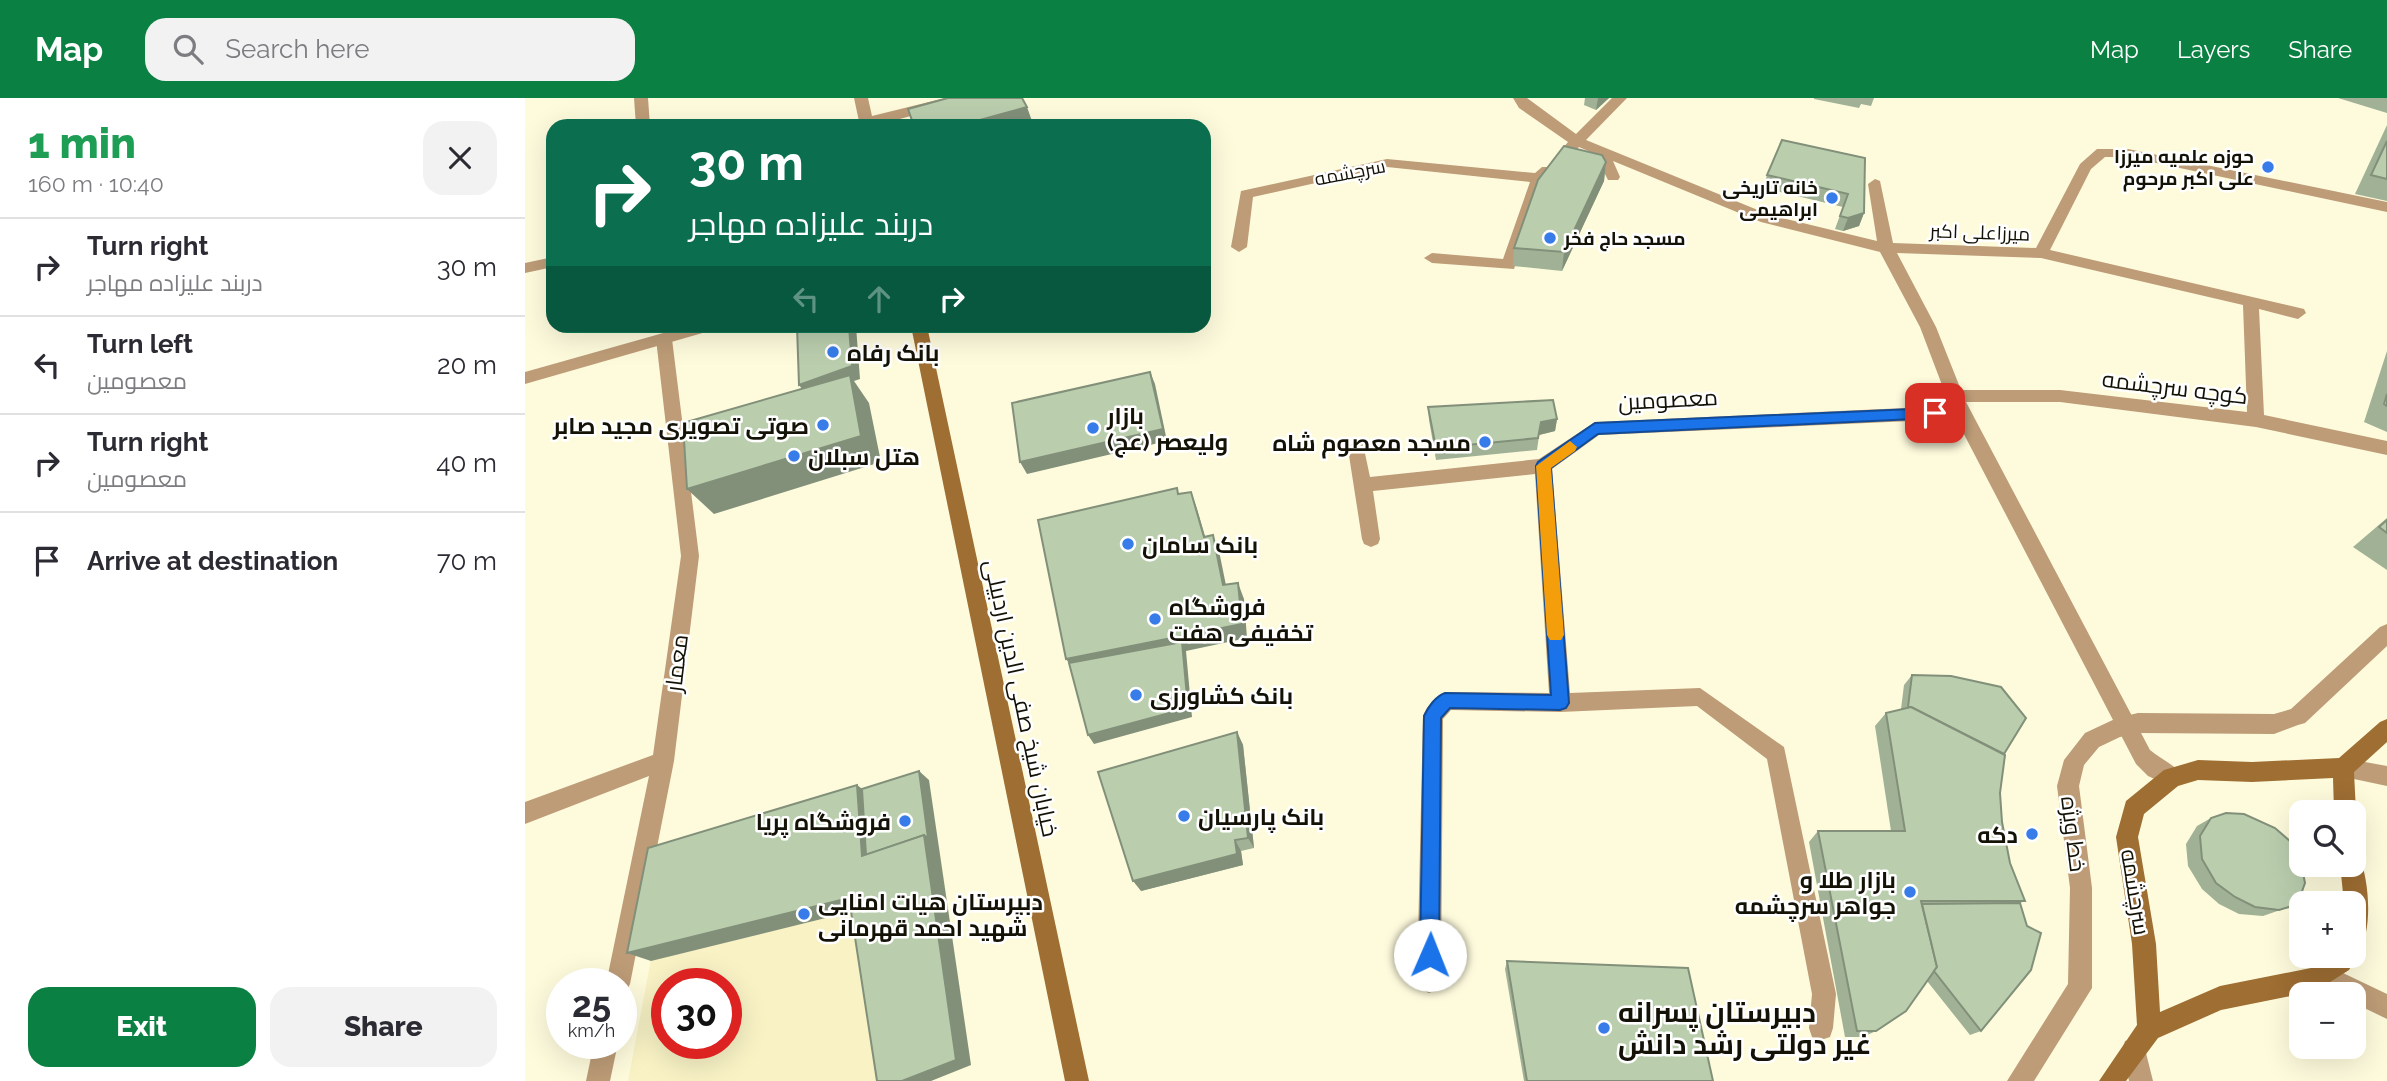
<!DOCTYPE html>
<html lang="en">
<head>
<meta charset="utf-8">
<style>
  :root { --surface:#fff; --page:#f2f2f3; --text:#2b2b33; --muted:#7c7c81; --line:#e1e1e2; --accent:#0b8043 }
  body { margin:0; font-family:Raleway,Cairo,sans-serif; background:var(--page); color:var(--text); height:100vh; display:flex; flex-direction:column; font-size:26px; white-space:nowrap }
  * { box-sizing:border-box; margin:0 }
  p { font-size:23px; color:var(--muted) }
  .icon { flex:none; width:38px; height:38px; fill:none; stroke:currentColor; stroke-width:2; stroke-linecap:round; stroke-linejoin:round }
  .map { position:relative; flex:1; overflow:hidden }
  .side { display:flex; flex-direction:column; background:var(--surface); width:525px }
  .side>* { flex:none }
  .guide { position:absolute; left:21px; top:21px; width:665px; height:214px; border-radius:21px; box-shadow:0 7px 28px #0002; background:#0b6e4f; color:#fff; overflow:hidden }
  .tools { position:absolute; left:1764px; top:702px; display:grid; gap:14px }
  .tools a { display:grid; place-items:center; width:77px; height:77px; border-radius:14px; background:var(--surface); box-shadow:0 7px 28px #0002; font-size:35px }
  .speed { position:absolute; left:21px; top:870px; display:flex; gap:14px; font-size:35px; font-weight:700; text-align:center }
  .speed>* { display:grid; place-content:center; width:91px; height:91px; border-radius:50%; background:var(--surface); box-shadow:0 7px 28px #0002; line-height:1 }
  .speed small { font-size:18px; font-weight:400 }
  .speed .limit { border:10px solid #d22; background:#fff; color:#111 }
  .pin { position:absolute; display:grid; place-items:center; width:60px; height:60px; color:#fff; margin:-30px; border-radius:14px; box-shadow:0 4px 10px #0006 }
  .me { position:absolute; width:77px; margin:-38px; rotate:1deg; stroke-linejoin:round; filter:drop-shadow(0 0 5px #0008) }
  .turn { display:flex; align-items:center; gap:24px; height:147px; padding:0 28px; font-size:32px }
  .turn .icon { width:91px; height:91px; stroke-width:2.5 }
  .turn b { display:block; font-size:49px; line-height:60px }
  .lanes { display:flex; align-items:center; height:66px; padding:0 28px; background:#0003; justify-content:center; gap:35px; direction:ltr }
  .lanes .off { opacity:.35 }
  .round { display:grid; place-items:center; flex:none; width:74px; height:74px; border-radius:21px; background:var(--page) }
  .summary { display:flex; align-items:center; justify-content:space-between; height:119px; padding:0 28px }
  h1 { font-size:42px; font-weight:800; line-height:52px; color:#1e9e55 }
  .cta { display:flex; gap:14px; margin-top:auto; padding:14px 28px }
  .cta a { flex:1; height:80px; border-radius:21px; background:var(--accent); color:#fff; font-size:28px; font-weight:800; line-height:80px; text-align:center }
  .cta a+a { background:var(--page); color:var(--text) }
  ul { padding:0; list-style:none }
  li { display:flex; align-items:center; gap:21px; height:98px; padding:0 28px; border-top:2px solid var(--line) }
  li div { flex:1 }
  li b { display:block; font-size:26px }
  li em { font-style:normal }
  header { display:flex; align-items:center; gap:42px; box-sizing:border-box; height:98px; padding:0 35px; background:var(--accent); color:#fff }
  header strong { font-size:33px }
  nav { display:flex; gap:38px; margin-inline-start:auto; font-size:24px }
  .search { width:490px; height:63px; background:var(--page); display:flex; align-items:center; gap:18px; box-sizing:border-box; padding:0 24px; border-radius:21px; color:var(--muted); font-size:26px }
  main { display:flex; flex:1; min-height:0 }
  .map>svg:first-child { display:block }
  .built { fill:#f8f2c5; fill-rule:evenodd }
  .lines { fill:none; stroke-linecap:round; stroke-linejoin:round }
  .service { fill:#bd9c77; fill-rule:evenodd }
  .pedestrian { fill:#bd9c77; fill-rule:evenodd }
  .minor { fill:#bd9c77; fill-rule:evenodd }
  .tertiary { fill:#bd9c77; fill-rule:evenodd }
  .secondary { fill:#9e6e33; fill-rule:evenodd }
  .wall { fill:#a0b196 }
  .shaded-wall { fill:#82907a }
  .building { fill:#baceae; stroke:#82907a; stroke-width:2 }
  .route { fill:#1a73e8; stroke:#114b97; stroke-width:2 }
  .slow { fill:#f59e0b }
  .poi-dot { fill:#377ce9; stroke:#fff; stroke-width:2.5 }
  .labels { text-anchor:middle; dominant-baseline:central; stroke-width:5; stroke-linejoin:round; paint-order:stroke }
  .far-poi-label { font-size:19px; font-weight:bold; fill:#141206; stroke:#fff; text-anchor:end }
  .far-street-label { font-size:19px; fill:#141206; stroke:#fff }
  .poi-label { font-size:23px; font-weight:bold; fill:#141206; stroke:#fff; text-anchor:start }
  .street-label { font-size:23px; fill:#141206; stroke:#fff }
  .near-poi-label { font-size:28px; font-weight:bold; fill:#141206; stroke:#fff; text-anchor:start }
</style>
</head>
<body>
<header>
<strong>Map</strong>
<div class="search"><svg class="icon" aria-label="search" viewBox="0 0 24 24"><circle cx="10" cy="10" r="6"/><path d="M15 15l6 6"/></svg>Search here</div>
<nav><a>Map</a><a>Layers</a><a>Share</a></nav>
</header>
<main>
<section class="side">
<div class="summary"><div><h1>1 min</h1><p>160 m · 10:40</p></div><a class="round"><svg class="icon" aria-label="close" viewBox="0 0 24 24"><path d="M6 6l12 12M18 6L6 18"/></svg></a></div>
<ul>
<li><svg class="icon" aria-label="right" viewBox="0 0 24 24"><path d="M7 20v-9h11M14 6l5 5-5 5"/></svg><div><b>Turn right</b><p>دربند علیزاده مهاجر</p></div><em>30 m</em></li>
<li><svg class="icon" aria-label="left" viewBox="0 0 24 24"><path d="M17 20v-9H6M10 6l-5 5 5 5"/></svg><div><b>Turn left</b><p>معصومین</p></div><em>20 m</em></li>
<li><svg class="icon" aria-label="right" viewBox="0 0 24 24"><path d="M7 20v-9h11M14 6l5 5-5 5"/></svg><div><b>Turn right</b><p>معصومین</p></div><em>40 m</em></li>
<li><svg class="icon" aria-label="arrive" viewBox="0 0 24 24"><path d="M6 21V4h12l-3 4 3 4H6"/></svg><div><b>Arrive at destination</b></div><em>70 m</em></li>
</ul>
<div class="cta"><a>Exit</a><a>Share</a></div>
</section>
<div class="map">
<svg width="1862" height="983" viewBox="0 0 1862 983">
  <rect width="100%" height="100%" fill="#fefbdd"/>
  <path class="built" d="M414 748 446 967 406 983H103L145 761ZM142 886H201V945H142Z"/>
  <g class="lines">
    <g class="service">
      <path d="M1862 526V548L1780 625 1773 627 1749 636 1613 635 1595 639 1574 649 1559 667 1554 688 1567 790V890L1509 983H1482L1543 886 1545 790 1532 688 1539 662 1560 635 1592 620 1613 615 1749 616 1766 611 1855 529Z"/>
      <path d="M1818 660 1862 668V688L1810 677 1807 670 1810 663Z"/>
      <path d="M1609 940 1618 943 1628 983H1604L1597 952 1600 943Z"/>
    </g>
    <path class="pedestrian" d="M329 0H343L347 18 420 0H443L441 3 349 28H335Z"/>
    <g class="minor">
      <path d="M109 0H123L125 28H111Z"/>
      <path d="M988 0H1002L1051 36 1087 0H1102L1061 42 1245 117 1352 143 1343 86 1350 81 1355 83 1368 145 1511 150 1555 66 1572 51H1603L1862 104V114L1603 59H1580L1566 71 1525 152 1779 211 1781 215 1773 221 1734 211 1739 317 1862 343V357L1731 329 1535 304H1441L1625 652C1635 661 1653 668 1658 679L1655 686 1647 689 1623 678 1611 666 1431 321 1074 337 1027 371 1045 595 1175 590 1259 649 1311 896 1308 930 1305 939 1296 942 1287 939 1284 930 1287 896 1242 661 1172 608 1035 614 926 612 918 621 916 883 912 891 904 895 896 891 892 883 898 618C902 608 910 598 921 594L1024 595 1010 376 848 393 855 441 853 446 846 449 839 446 837 441 823 351 826 346H838L845 379 1014 361 1070 324 1425 308 1395 229 1355 154 1236 124 1088 63 1095 79 1093 82H1083L1070 56 1054 49 1049 54H1039L1037 51 1043 44 994 10ZM1372 155 1516 160 1718 207 1722 314 1535 292H1436L1411 229Z"/>
      <path d="M862 61 1010 75 1017 69H1027L1029 72 1020 82 989 171 907 165 899 160 907 155 978 161 1005 84 862 69 728 99 722 149 714 154 706 149 716 93Z"/>
      <path d="M28 159V169L0 175V165Z"/>
      <path d="M139 235 147 241 174 458 149 663 105 886 101 894 96 897V886H81L124 678 0 726V704L128 657 156 458 131 241Z"/>
      <path d="M1797 865 1862 896V921L1829 905V896H1810L1789 885 1785 877 1789 869Z"/>
      <path d="M69 945H93L85 983H61Z"/>
    </g>
    <path class="tertiary" d="M163 228H190L188 232 0 286V274Z"/>
    <g class="secondary">
      <path d="M386 228H402L564 983H540Z"/>
      <path d="M1862 621V644L1829 674 1831 714 1829 719V714H1809L1808 680 1727 684 1673 682 1653 688 1619 716 1613 739 1631 846 1635 914 1695 888 1786 870 1805 858H1829V805H1819L1815 766H1829V756L1834 758C1844 782 1847 824 1837 848L1829 852 1832 858 1824 872 1791 893 1696 912 1633 940 1601 983H1574L1612 927 1607 846 1591 739 1601 703 1639 672 1673 662 1727 664 1814 660 1855 624Z"/>
    </g>
  </g>
  <g class="wall">
    <path d="M1060 0H1084L1071 12 1059 7Z"/>
    <path d="M1289 0H1349L1346 8 1336 6 1334 10 1289 1Z"/>
    <path d="M1813 0H1862V15Z"/>
    <path d="M1862 27V103L1830 96Z"/>
    <path d="M1340 60 1339 115 1334 128 1318 133 1310 131 1318 109 1238 90 1242 77Z"/>
    <path d="M1081 64 1079 83 1037 173 988 168 989 150Z"/>
    <path d="M1862 253V334L1839 324Z"/>
    <path d="M903 309 1032 321 1030 333 1014 337 1012 352 911 362 904 322Z"/>
    <path d="M1862 420V472L1828 449Z"/>
    <path d="M1387 577 1479 656 1475 695 1477 724 1485 765 1500 803 1495 805 1456 933 1445 937 1402 883 1351 933 1338 939H1320L1284 744 1293 733H1366L1350 628 1361 615 1376 611 1379 587Z"/>
    <path d="M712 634 718 647 729 750 716 753 718 767 616 793Z"/>
    <path d="M1686 720 1764 809 1738 818 1714 816 1694 806 1677 791 1663 768 1661 746 1672 728Z"/>
    <path d="M982 863 1188 983H999L980 871Z"/>
  </g>
  <g class="shaded-wall">
    <path d="M1073 0H1084L1071 12Z"/>
    <path d="M502 9 507 23 487 28H433Z"/>
    <path d="M1081 64 1079 83 1037 173 1039 154Z"/>
    <path d="M1339 115 1334 128 1318 133 1323 120Z"/>
    <path d="M324 228H331L335 281 329 283 344 305 356 364 189 416 162 391 284 300 274 287Z"/>
    <path d="M625 274 630 286 642 343 502 376 495 364Z"/>
    <path d="M1032 321 1030 333 1014 337 1012 352 1016 324Z"/>
    <path d="M666 394 672 411 685 455 679 439Z"/>
    <path d="M688 437 694 453 704 502 698 487Z"/>
    <path d="M713 485 719 501 722 540 661 553 667 619 569 646 563 637 551 575 541 561Z"/>
    <path d="M712 634 718 647 729 750 723 740Z"/>
    <path d="M394 673 404 682 446 967 406 983H377L337 758 332 687 348 699Z"/>
    <path d="M710 742 716 753 718 767 616 793 608 783Z"/>
    <path d="M324 800 341 810 126 863 102 855Z"/>
  </g>
  <g class="building">
    <path d="M423 0H497L502 9 433 28H389L383 11Z"/>
    <path d="M1257 42 1340 60 1339 115 1323 120 1315 118 1323 96 1242 77Z"/>
    <path d="M1862 43V81L1846 77Z"/>
    <path d="M1039 48 1077 57 1081 64 1039 154 989 150 1013 82Z"/>
    <path d="M272 228H324L327 268 274 287Z"/>
    <path d="M625 274 638 331 495 364 487 305Z"/>
    <path d="M325 277 336 338 162 391 158 325Z"/>
    <path d="M1862 296V308L1859 306Z"/>
    <path d="M1028 302 1032 321 1016 324 1013 340 911 350 903 309Z"/>
    <path d="M652 390 653 396 666 394 679 439 688 437 698 487 713 485 717 526 541 561 513 422Z"/>
    <path d="M1862 422V435L1854 429Z"/>
    <path d="M657 544 663 610 563 637 544 565Z"/>
    <path d="M1387 577 1426 578 1476 589 1501 620 1479 656 1386 609H1383Z"/>
    <path d="M1386 609 1480 657 1475 695 1477 724 1485 765 1500 803H1396L1412 869 1381 913 1351 933H1332L1293 733H1380L1361 615Z"/>
    <path d="M712 634 723 740 710 742 712 756 608 783 573 674Z"/>
    <path d="M394 673 403 740 399 737 341 757 337 691Z"/>
    <path d="M332 687 337 758 399 737 431 962 377 983H352L324 800 102 855 123 750Z"/>
    <path d="M1701 715 1719 716 1750 730 1766 744 1775 760 1780 785 1775 799 1764 809 1754 812 1730 809 1710 799 1691 785 1677 761 1675 738 1686 720Z"/>
    <path d="M1495 805 1502 828 1516 835 1506 872 1456 933 1409 873 1412 869 1397 806Z"/>
    <path d="M982 863 1163 870 1188 983H1002Z"/>
  </g>
  <path class="route" d="M1410 310 1417 315 1410 320 1073 336 1026 370 1044 605 1041 610 1035 612 925 610 916 620 914 857 912 864 905 866 898 864 895 857 899 618C903 609 911 598 920 595L1026 597 1011 368 1013 364 1070 325Z"/>
  <path class="slow" d="M1045 343 1052 349 1050 353 1026 370 1039 537 1036 542H1025L1022 537 1011 368Z"/>
  <g class="poi-dot">
    <circle cx="1743" cy="69" r="7"/>
    <circle cx="1307" cy="100" r="7"/>
    <circle cx="1025" cy="140" r="7"/>
    <circle cx="308" cy="254" r="7"/>
    <circle cx="298" cy="327" r="7"/>
    <circle cx="568" cy="330" r="7"/>
    <circle cx="960" cy="344" r="7"/>
    <circle cx="269" cy="358" r="7"/>
    <circle cx="603" cy="446" r="7"/>
    <circle cx="630" cy="521" r="7"/>
    <circle cx="611" cy="597" r="7"/>
    <circle cx="659" cy="718" r="7"/>
    <circle cx="380" cy="723" r="7"/>
    <circle cx="1507" cy="736" r="7"/>
    <circle cx="1385" cy="794" r="7"/>
    <circle cx="279" cy="816" r="7"/>
    <circle cx="1079" cy="930" r="7"/>
  </g>
  <g class="labels">
    <g class="far-poi-label">
      <text x="1729" y="58">حوزه علمیه میرزا<tspan x="1729" dy="22">علی اکبر مرحوم</tspan></text>
      <text x="1293" y="89">خانه تاریخی<tspan x="1293" dy="22">ابراهیمی</tspan></text>
      <text x="1039" y="140" text-anchor="start">مسجد حاج فخر</text>
    </g>
    <g class="far-street-label">
      <text transform="translate(825 74) rotate(-11)">سرچشمه</text>
      <text transform="translate(1455 134) rotate(2)">میرزاعلی اکبر</text>
    </g>
    <g class="poi-label">
      <text x="322" y="254">بانک رفاه</text>
      <text x="582" y="317">بازار<tspan x="582" dy="26">ولیعصر (عج)</tspan></text>
      <text x="284" y="327" text-anchor="end">صوتی تصویری مجید صابر</text>
      <text x="946" y="344" text-anchor="end">مسجد معصوم شاه</text>
      <text x="283" y="358">هتل سبلان</text>
      <text x="617" y="446">بانک سامان</text>
      <text x="644" y="508">فروشگاه<tspan x="644" dy="26">تخفیفی هفت</tspan></text>
      <text x="625" y="597">بانک کشاورزی</text>
      <text x="673" y="718">بانک پارسیان</text>
      <text x="366" y="723" text-anchor="end">فروشگاه پریا</text>
      <text x="1493" y="736" text-anchor="end">دکه</text>
      <text x="1371" y="781" text-anchor="end">بازار طلا و<tspan x="1371" dy="26">جواهر سرچشمه</tspan></text>
      <text x="293" y="803">دبیرستان هیات امنایی<tspan x="293" dy="26">شهید احمد قهرمانی</tspan></text>
    </g>
    <g class="street-label">
      <text transform="translate(1650 289) rotate(7)">کوچه سرچشمه</text>
      <text transform="translate(1143 301) rotate(-3)">معصومین</text>
      <text transform="translate(151 565) rotate(-83)">معمار</text>
      <text transform="translate(497 600) rotate(78)">خیابان شیخ صفی الدین اردبیلی</text>
      <text transform="translate(1549 736) rotate(83)">خط ویژه</text>
      <text transform="translate(1611 794) rotate(81)">سرچشمه</text>
    </g>
    <g class="near-poi-label">
      <text x="1093" y="914">دبیرستان پسرانه<tspan x="1093" dy="32">غیر دولتی رشد دانش</tspan></text>
    </g>
  </g>
</svg>
<div class="tools">
<a><svg class="icon" aria-label="search" viewBox="0 0 24 24"><circle cx="10" cy="10" r="6"/><path d="M15 15l6 6"/></svg></a>
<a>+</a>
<a>−</a>
</div>
<div class="speed"><div>25<small>km/h</small></div><div class="limit">30</div></div>
<div class="pin" style="left:1410px;top:315px;background:#d93025"><svg class="icon" aria-label="arrive" viewBox="0 0 24 24"><path d="M6 21V4h12l-3 4 3 4H6"/></svg></div>
<svg class="me" style="left:905px;top:857px" viewBox="-20 -20 40 40"><circle r="19" fill="#fff"/><path d="M0-13L10 11 0 6-10 11z" fill="#1a73e8"/></svg>
<div class="guide">
<div class="turn"><svg class="icon" aria-label="right" viewBox="0 0 24 24"><path d="M7 20v-9h11M14 6l5 5-5 5"/></svg><div><b>30 m</b>دربند علیزاده مهاجر</div></div>
<div class="lanes"><svg class="icon off" aria-label="left" viewBox="0 0 24 24"><path d="M17 20v-9H6M10 6l-5 5 5 5"/></svg><svg class="icon off" aria-label="ahead" viewBox="0 0 24 24"><path d="M12 20V5M6 11l6-6 6 6"/></svg><svg class="icon" aria-label="right" viewBox="0 0 24 24"><path d="M7 20v-9h11M14 6l5 5-5 5"/></svg></div>
</div>
</div>
</main>
</body>
</html>
